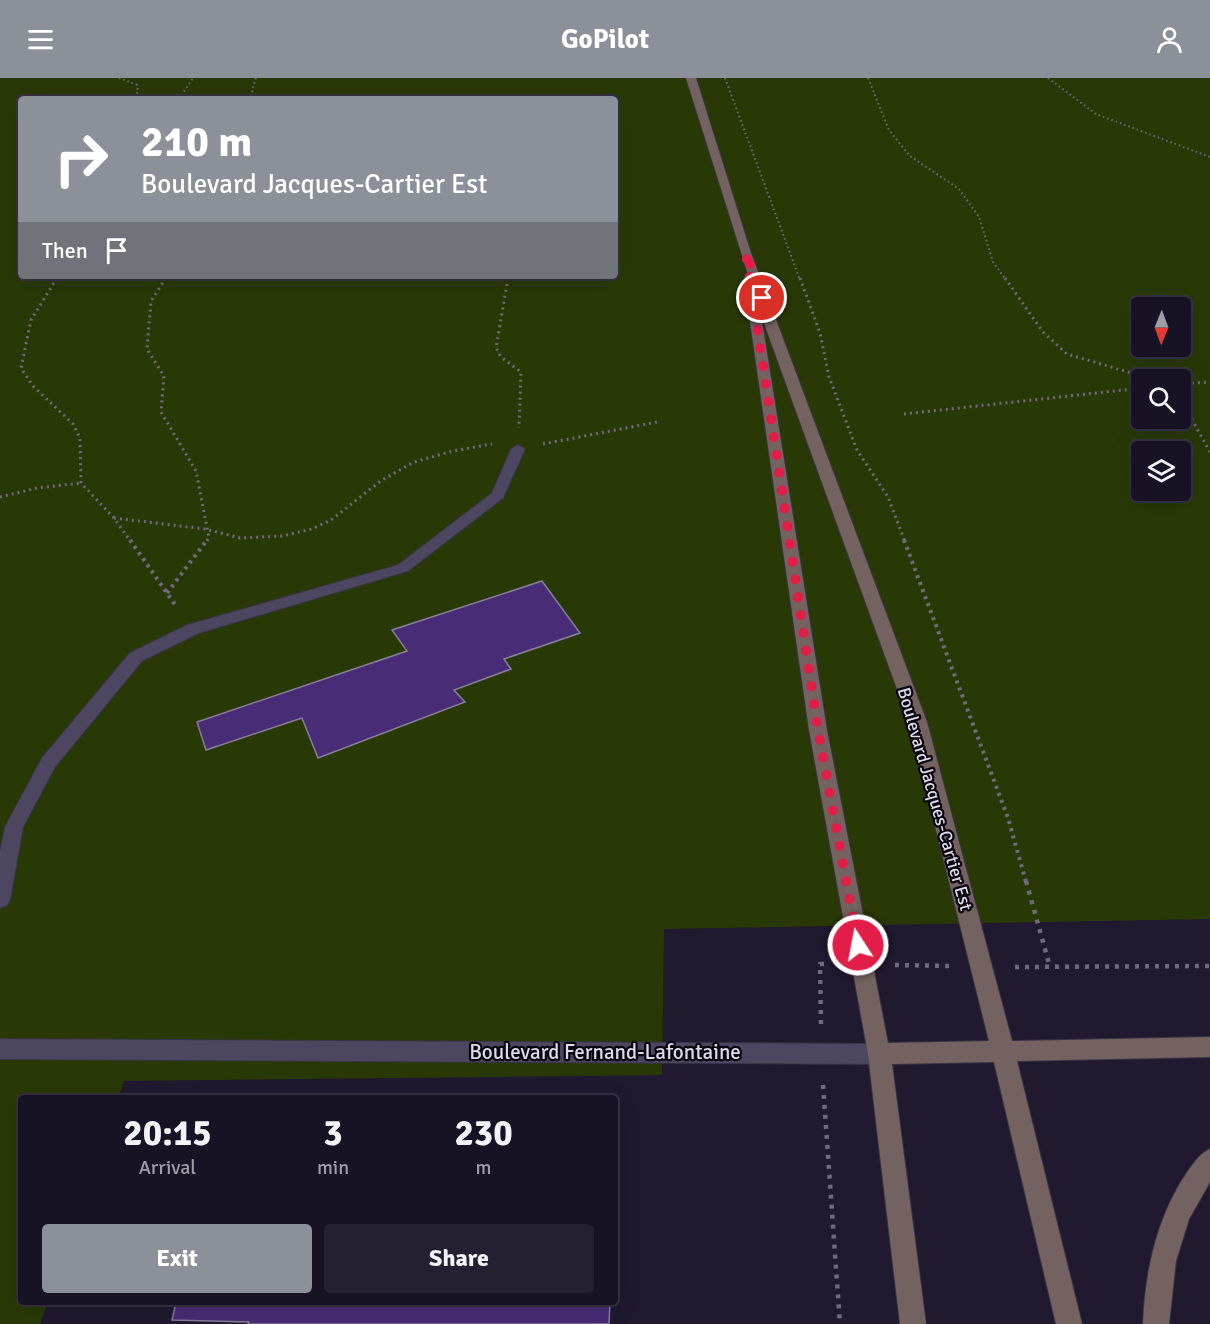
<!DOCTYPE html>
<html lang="en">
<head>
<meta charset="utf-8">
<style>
  :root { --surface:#181324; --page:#252031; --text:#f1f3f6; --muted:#9f9ea6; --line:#363241; --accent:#8c9099 }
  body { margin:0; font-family:Signika,sans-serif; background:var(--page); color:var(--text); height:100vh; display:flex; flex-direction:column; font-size:22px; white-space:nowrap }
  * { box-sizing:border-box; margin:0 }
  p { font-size:20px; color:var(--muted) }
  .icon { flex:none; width:33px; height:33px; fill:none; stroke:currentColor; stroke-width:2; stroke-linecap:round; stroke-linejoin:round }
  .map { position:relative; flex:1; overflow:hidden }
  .drawer { position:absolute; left:18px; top:1017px; width:600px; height:210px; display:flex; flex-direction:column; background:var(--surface); border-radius:6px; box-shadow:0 6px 24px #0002,0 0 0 2px var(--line) }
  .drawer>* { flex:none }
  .hud { position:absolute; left:18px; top:18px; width:600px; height:183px; border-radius:6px; box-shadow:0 6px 24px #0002,0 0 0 2px var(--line); background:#8c9099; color:#fff; overflow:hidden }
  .needle { width:39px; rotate:181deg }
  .buttons { position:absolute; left:1131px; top:219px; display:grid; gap:12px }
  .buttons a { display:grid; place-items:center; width:60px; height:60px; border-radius:6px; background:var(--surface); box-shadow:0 6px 24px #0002,0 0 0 2px var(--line); font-size:30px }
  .pin { position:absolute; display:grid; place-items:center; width:51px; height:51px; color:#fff; margin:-26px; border:3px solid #fff; border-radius:50%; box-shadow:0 2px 6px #0007 }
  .me { position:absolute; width:66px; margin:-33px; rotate:349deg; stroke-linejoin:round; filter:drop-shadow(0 0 4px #0008) }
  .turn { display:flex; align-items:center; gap:21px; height:126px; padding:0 24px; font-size:27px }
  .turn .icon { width:78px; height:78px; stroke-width:2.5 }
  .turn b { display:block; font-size:42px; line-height:51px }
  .then { display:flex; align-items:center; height:57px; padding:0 24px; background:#0003; gap:12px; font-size:22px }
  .eta { display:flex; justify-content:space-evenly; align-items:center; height:102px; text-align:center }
  .eta b { font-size:36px; font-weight:700; line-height:42px }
  .primary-button { display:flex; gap:12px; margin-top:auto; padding:12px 24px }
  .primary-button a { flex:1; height:69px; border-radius:6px; background:var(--accent); color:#fff; font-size:24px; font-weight:700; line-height:69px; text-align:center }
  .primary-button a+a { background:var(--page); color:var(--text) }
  header { display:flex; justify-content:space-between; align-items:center; height:78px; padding:0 24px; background:var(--accent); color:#fff; font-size:27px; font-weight:700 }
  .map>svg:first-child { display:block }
  .green { fill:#293906; fill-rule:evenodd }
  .building { fill:#482c75; stroke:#867e9b; stroke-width:1.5 }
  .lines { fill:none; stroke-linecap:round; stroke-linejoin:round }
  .lane-casing { stroke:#393345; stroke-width:2 }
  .street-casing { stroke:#393345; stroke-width:2 }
  .secondary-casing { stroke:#393345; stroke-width:2 }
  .path-far3 { stroke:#706a7e; stroke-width:2; stroke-dasharray:1.5 3; stroke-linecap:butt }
  .path-far2 { stroke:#706a7e; stroke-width:3; stroke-dasharray:2 4; stroke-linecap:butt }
  .path-far1 { stroke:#706a7e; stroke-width:4; stroke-dasharray:3 4.5; stroke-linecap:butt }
  .path { stroke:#706a7e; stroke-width:4.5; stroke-dasharray:4 6; stroke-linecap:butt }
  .lane { fill:#4d4660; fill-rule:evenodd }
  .street { fill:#4d4660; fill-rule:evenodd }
  .secondary { fill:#746260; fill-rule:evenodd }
  .route { stroke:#e11d48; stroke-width:10; stroke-dasharray:0 18 }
  .labels { text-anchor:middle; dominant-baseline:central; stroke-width:4.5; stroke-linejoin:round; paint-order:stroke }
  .street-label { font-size:18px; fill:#dedaea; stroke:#09060f }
  .near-street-label { font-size:21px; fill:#dedaea; stroke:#09060f }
</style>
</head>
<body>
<header><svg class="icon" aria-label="menu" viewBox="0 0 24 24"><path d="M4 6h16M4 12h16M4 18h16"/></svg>GoPilot<svg class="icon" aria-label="person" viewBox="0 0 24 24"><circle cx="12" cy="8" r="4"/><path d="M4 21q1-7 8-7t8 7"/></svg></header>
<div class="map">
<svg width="1210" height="1246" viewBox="0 0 1210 1246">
  <rect width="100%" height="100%" fill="#201930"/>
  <path class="green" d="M0 0H1210V841L664 851 662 997 124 1003 118 1020H21V1224H48L40 1246H0ZM21 21H615V198H21ZM1142 230H1180V268H1142ZM1142 302H1180V340H1142ZM1142 374H1180V412H1142Z"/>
  <g class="building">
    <path d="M542 503 580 555 504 581 511 591 454 612 465 624 318 680 302 640 206 672 197 644 407 573 392 552Z"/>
    <path d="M176 1224H610L609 1246H248L249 1244 172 1242Z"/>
  </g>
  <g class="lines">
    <defs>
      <path id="lane" d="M518 367 525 371 503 420 408 493 199 555 142 583 55 689 23 749 10 822 7 827 0 830V774L5 749 42 680 130 575 187 547 398 487 492 415 511 371Z"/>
      <path id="street" d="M0 961 879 966 887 969 890 976 887 983 879 986 0 981Z"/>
      <g id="secondary">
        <path d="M686 0H696L751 175 927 644 1012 963 1210 959V979L1017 983 1082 1246H1056L994 984 892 986 926 1246H900L868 976 809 652 746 216 753 212ZM761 237 909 644 989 963 888 965 827 652Z"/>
        <path d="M1210 1071V1104L1189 1141 1176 1183 1169 1246H1143C1145 1193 1157 1138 1188 1093 1195 1084 1199 1076 1210 1071Z"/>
      </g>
    </defs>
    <use href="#lane" class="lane-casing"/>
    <use href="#street" class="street-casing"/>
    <use href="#secondary" class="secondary-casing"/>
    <g class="path-far3">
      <path d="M119 0 137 7 138 14 131 21"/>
      <path d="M256 0 252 13 260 21"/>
      <path d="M725 0 800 202"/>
      <path d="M868 0 889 52 910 78 959 111 979 139 993 184 1006 202"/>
      <path d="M1048 0 1096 36 1210 79"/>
      <path d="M179 21 193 0"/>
      <path d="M56 202 59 198"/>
      <path d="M165 202 168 198"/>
      <path d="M508 202V198"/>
    </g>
    <g class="path-far2">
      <path d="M57 200 31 242 21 290 33 308 73 346 80 360 81 405 114 440 131 464"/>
      <path d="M166 200 151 223 147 271 164 298 161 334 196 393 209 460 206 464"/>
      <path d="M508 200 496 270 501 279 521 294 519 350"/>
      <path d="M800 200 820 255 829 299 857 372 888 419 905 464"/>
      <path d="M1005 200 1043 254 1067 276 1155 302"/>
      <path d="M1180 306 1210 304"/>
      <path d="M1180 320 1210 374"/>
      <path d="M904 336 1142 310"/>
      <path d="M543 366 657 344"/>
      <path d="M0 419 37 410 81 405"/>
      <path d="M114 440 205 451 240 460 282 458 312 451 331 442 382 402 414 384 453 373 492 366"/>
    </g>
    <g class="path-far1">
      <path d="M130 462 176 528"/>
      <path d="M904 462 1008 740 1026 804"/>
      <path d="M167 515 207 462"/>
    </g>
    <g class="path">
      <path d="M1026 803 1050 889"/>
      <path d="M895 887 950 888"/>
      <path d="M1015 889 1210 888"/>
      <path d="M821 946 820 886H830"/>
      <path d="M823 1007 840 1246"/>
    </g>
    <use href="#lane" class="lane"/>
    <use href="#street" class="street"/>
    <use href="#secondary" class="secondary"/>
  </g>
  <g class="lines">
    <path class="route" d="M762 220 746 175 818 652 858 867"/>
  </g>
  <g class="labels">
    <g class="street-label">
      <text transform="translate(935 721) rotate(74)">Boulevard Jacques-Cartier Est</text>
    </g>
    <g class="near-street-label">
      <text x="605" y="974">Boulevard Fernand-Lafontaine</text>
    </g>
  </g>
</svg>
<div class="buttons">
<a><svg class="needle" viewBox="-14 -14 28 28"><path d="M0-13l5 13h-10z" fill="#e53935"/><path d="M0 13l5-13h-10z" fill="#9f9ea6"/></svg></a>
<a><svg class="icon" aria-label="search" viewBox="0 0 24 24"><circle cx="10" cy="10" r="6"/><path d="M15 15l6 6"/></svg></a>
<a><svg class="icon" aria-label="layers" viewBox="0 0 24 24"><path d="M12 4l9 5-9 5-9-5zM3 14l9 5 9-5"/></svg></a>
</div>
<div class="pin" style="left:762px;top:220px;background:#d93025"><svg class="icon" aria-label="arrive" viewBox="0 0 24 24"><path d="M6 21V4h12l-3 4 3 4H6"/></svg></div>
<svg class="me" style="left:858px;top:867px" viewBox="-20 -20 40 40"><circle r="17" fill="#e11d48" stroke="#fff" stroke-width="3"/><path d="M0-11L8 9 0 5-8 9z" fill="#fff"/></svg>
<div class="hud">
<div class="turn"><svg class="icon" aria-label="right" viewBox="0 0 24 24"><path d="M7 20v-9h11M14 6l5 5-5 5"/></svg><div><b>210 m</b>Boulevard Jacques-Cartier Est</div></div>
<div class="then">Then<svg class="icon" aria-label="arrive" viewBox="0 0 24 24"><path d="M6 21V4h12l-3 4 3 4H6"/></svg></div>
</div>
<section class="drawer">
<div class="eta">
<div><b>20:15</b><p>Arrival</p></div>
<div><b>3</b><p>min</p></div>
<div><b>230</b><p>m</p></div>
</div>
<div class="primary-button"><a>Exit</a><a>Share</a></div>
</section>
</div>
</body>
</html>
